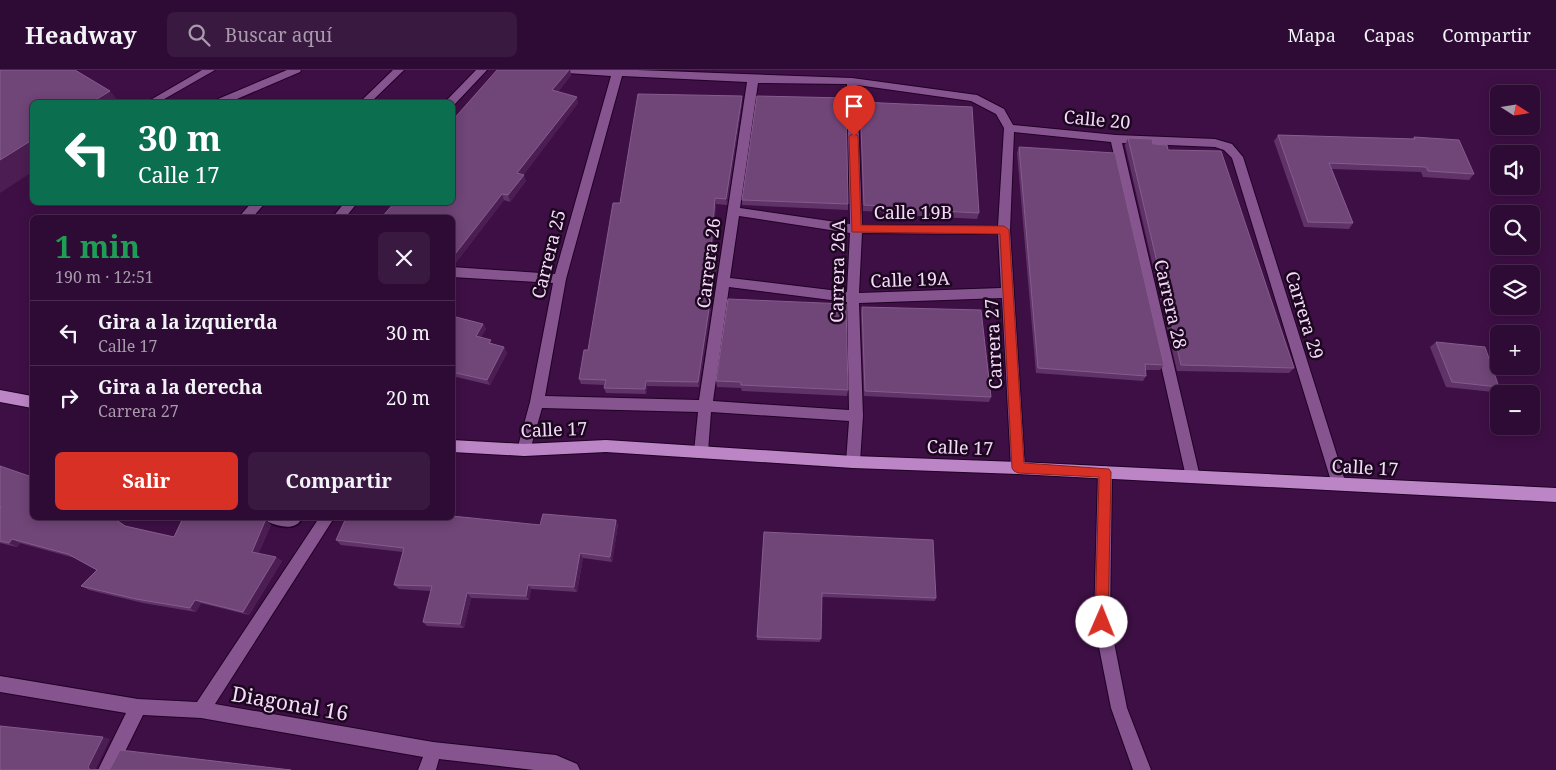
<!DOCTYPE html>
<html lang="es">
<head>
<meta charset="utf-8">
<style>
  :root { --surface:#2e0b34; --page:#3a1940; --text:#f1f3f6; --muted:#a79bac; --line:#492b4f; --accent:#d93025 }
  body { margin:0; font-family:"Noto Serif",serif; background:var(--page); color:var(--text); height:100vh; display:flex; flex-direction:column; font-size:19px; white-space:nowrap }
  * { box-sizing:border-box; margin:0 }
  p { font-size:16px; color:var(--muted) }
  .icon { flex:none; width:28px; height:28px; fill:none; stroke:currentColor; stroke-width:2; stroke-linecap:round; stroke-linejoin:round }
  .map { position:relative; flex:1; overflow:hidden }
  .sheet { position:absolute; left:30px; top:145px; width:425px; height:305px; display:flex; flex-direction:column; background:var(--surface); border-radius:8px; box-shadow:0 2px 12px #0003,0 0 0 1px var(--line) }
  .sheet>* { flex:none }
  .guide { position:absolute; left:30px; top:30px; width:425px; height:105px; border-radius:8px; box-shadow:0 2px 12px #0003,0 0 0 1px var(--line); background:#0b6e4f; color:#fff; overflow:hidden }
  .needle { width:32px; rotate:102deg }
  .tools { position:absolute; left:1490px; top:15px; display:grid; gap:10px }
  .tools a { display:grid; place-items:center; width:50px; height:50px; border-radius:8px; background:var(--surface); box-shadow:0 2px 12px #0003,0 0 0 1px var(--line); font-size:25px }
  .pin { position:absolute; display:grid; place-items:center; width:42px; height:42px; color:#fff; margin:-51px -21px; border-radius:50% 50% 50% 0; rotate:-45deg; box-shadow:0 0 5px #0007 }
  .pin .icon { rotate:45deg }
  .me { position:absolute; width:55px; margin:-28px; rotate:1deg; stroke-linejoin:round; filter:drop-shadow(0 0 4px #0008) }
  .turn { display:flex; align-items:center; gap:18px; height:105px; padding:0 25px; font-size:22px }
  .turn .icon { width:65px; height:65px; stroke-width:2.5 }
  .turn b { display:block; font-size:35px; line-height:42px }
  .round { display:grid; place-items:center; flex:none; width:52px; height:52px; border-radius:8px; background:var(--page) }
  .head { display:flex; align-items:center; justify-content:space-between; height:85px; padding:0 25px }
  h1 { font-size:30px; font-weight:700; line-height:38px; color:#1e9e55 }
  .primary-button { display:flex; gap:10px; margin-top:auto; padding:10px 25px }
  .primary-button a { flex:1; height:58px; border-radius:8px; background:var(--accent); color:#fff; font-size:20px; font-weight:700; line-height:58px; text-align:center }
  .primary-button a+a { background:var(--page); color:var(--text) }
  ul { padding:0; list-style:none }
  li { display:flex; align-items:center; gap:15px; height:65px; padding:0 25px; border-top:1px solid var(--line) }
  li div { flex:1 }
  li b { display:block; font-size:19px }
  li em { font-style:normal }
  header { display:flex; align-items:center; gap:30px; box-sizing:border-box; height:70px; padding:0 25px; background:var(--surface); border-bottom:1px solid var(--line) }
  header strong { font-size:24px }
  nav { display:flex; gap:28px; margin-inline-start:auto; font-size:18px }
  .search { width:350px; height:45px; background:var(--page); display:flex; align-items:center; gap:12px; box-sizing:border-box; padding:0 18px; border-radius:8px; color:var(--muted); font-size:19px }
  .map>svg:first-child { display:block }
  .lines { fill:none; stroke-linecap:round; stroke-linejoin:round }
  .service-casing { stroke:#200026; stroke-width:3 }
  .minor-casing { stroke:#200026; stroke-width:2 }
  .trunk-casing { stroke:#200026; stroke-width:2 }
  .service { fill:#86558f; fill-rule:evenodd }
  .minor { fill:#86558f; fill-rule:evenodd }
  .trunk { fill:#bc86c6; fill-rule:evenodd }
  .wall { fill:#603368 }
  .shaded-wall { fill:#4c1d53 }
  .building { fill:#704578; stroke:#855c8c }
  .route { fill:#d93025; stroke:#8d1f18 }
  .labels { text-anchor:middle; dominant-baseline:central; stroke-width:5; stroke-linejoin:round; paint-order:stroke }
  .street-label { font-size:18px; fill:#f5dafa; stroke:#1b071e }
  .near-street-label { font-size:21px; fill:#f5dafa; stroke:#1b071e }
</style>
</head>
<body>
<header>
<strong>Headway</strong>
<div class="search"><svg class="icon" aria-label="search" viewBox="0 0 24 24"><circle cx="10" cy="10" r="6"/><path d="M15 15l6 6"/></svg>Buscar aquí</div>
<nav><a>Mapa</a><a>Capas</a><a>Compartir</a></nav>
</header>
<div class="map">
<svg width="1556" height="700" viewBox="0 0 1556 700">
  <rect width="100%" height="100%" fill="#3e0f45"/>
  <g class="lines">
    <defs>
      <path id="service" d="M266 448H302C296 461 280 457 268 452Z"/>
      <g id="minor">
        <path d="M202 0H215L159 32H147Z"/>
        <path d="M287 0H301L300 2 230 32H217L218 29Z"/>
        <path d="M393 0H404L371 32H360Z"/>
        <path d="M476 0H487L454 35 452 32H445Z"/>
        <path d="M562 0H637L852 8 977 25 1004 39 1013 55 1116 65 1215 69 1232 74 1243 87 1346 414 1344 419 1339 420 1334 419 1332 414 1232 88 1224 80 1215 77 1122 73 1200 407 1198 412 1193 413 1188 412 1186 407 1111 72 1014 62 1010 160 1025 398 1023 402 1018 404 1013 402 1011 398 1002 228 859 233 863 346 860 392 858 396 853 398 848 396 846 392 849 351 711 342 708 382 706 386 701 388 696 386 694 382 698 342 542 338 529 384 524 386 519 384 517 380 530 332 553 213 452 207V197L555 204 611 6 567 3ZM622 6 747 12 699 330 545 326 566 209ZM758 13 847 14 850 154 740 138ZM857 15 971 31 996 44 1004 58 998 156 862 155ZM739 146 850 163 847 222 730 208ZM862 163 998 164 1001 218 859 223ZM729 217 847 232 849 340 713 331Z"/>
        <path d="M252 132H266L252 148H238Z"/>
        <path d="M345 132H358L345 148H332Z"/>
        <path d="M1105 396 1110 398 1112 402 1110 552 1127 638 1151 700H1133L1111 638 1094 552 1098 402 1100 398Z"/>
        <path d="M319 448H334L215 634 433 672 556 685 577 694 580 700H534L439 689 436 700H418L423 687 201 648 143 645 116 700H98L126 643 0 622V606L138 629 197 632Z"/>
      </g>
      <g id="trunk">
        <path d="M0 320 32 326V338L0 332Z"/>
        <path d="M452 370 524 374 606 370 853 386 1018 392 1556 418V432L1018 404 853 398 606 382 524 386 452 382Z"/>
      </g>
    </defs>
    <use href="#service" class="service-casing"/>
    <use href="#minor" class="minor-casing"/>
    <use href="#trunk" class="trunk-casing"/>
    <use href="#service" class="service"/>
    <use href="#minor" class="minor"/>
    <use href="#trunk" class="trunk"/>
  </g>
  <g class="wall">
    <path d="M497 0H570L571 5 558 22 578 33 523 105 526 111 510 132 504 130 454 195H452V132Z"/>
    <path d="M742 32 727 135 716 134 712 183 717 189 716 205 699 317 647 316 646 324 606 323 604 318 605 315 581 314 579 309 588 280Z"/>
    <path d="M860 32 979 143 977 149 883 144V142L863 141 860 38Z"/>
    <path d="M1278 65 1412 69 1414 67 1474 104 1469 110 1423 107 1421 102 1332 99 1353 153 1349 159 1304 157 1274 71Z"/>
    <path d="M1128 68 1153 74 1168 80 1294 298 1289 303 1177 301 1125 75Z"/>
    <path d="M1019 77 1164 295 1160 300H1145L1146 306 1143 311 1036 303 1017 83Z"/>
    <path d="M742 130 848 134V140L742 135Z"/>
    <path d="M728 229 848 320 847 326 742 321 741 318 717 317 716 311Z"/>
    <path d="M862 237 991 327 989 332 864 326 861 243Z"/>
    <path d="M452 246 483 254 486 259 481 267 493 274 504 277 507 283 490 315 452 306Z"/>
    <path d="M1436 272 1499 317 1493 322 1446 317 1430 277Z"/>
    <path d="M0 396 32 448H114L126 456 174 467 183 448H265H264L266 451 271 455 258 484 282 491 249 545 201 533 196 542 143 533 89 520 81 516 97 500 75 488 20 473 17 477 0 473Z"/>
    <path d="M616 450 618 455 612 492 583 488 577 522 531 519 529 530 471 528 464 558 427 556 423 552 431 521 399 519 394 515 403 482 341 475 336 470Z"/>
    <path d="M764 462 936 528 935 531 822 527 820 572 757 570Z"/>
  </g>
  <g class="shaded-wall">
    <path d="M569 0H570L571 5 554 27 552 20Z"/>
    <path d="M110 21 119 32H92Z"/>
    <path d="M742 26V32L727 135 726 129Z"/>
    <path d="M577 27 578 33 520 110 517 103Z"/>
    <path d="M32 70V102L0 123V90Z"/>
    <path d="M524 105 526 111 510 132 508 125Z"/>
    <path d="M502 124 504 130 454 195 452 192V188Z"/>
    <path d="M715 128 716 134 712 188 711 182Z"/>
    <path d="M717 183V189L716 205 699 317 698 312Z"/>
    <path d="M483 254 486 259 479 271 476 266Z"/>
    <path d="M504 277 507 283 490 315 487 310Z"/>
    <path d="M646 311 647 316 646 324 645 319Z"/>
    <path d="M261 448H264L266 451 271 455 257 486 252 482Z"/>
    <path d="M616 450 618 455 612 492 610 487Z"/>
    <path d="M12 469 20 473 17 477 9 473Z"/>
    <path d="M580 483 583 488 577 522 574 517Z"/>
    <path d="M276 487 282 491 249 545 243 542Z"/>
    <path d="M528 515 531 519 529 530 526 526Z"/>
    <path d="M467 523 471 528 464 558 460 554Z"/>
    <path d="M195 530 201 533 196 542 190 538Z"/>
    <path d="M103 667 110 669 96 699 97 700H90L88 697Z"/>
  </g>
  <g class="building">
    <path d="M0 0H75L110 21 92 32H32V70L0 90Z"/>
    <path d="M497 0H569L552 20 577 27 517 103 524 105 508 125 502 124 452 188V148H381L395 132H452V51Z"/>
    <path d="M638 24 742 26 726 129 715 128 711 182 717 183 715 199 698 312 646 311 645 319 604 318 606 310 579 309 584 280H588L613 133H620Z"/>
    <path d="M757 26 846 28 848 134 742 130Z"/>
    <path d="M860 32 972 37 979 143 884 138V136L864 135Z"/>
    <path d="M1278 65 1415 69 1414 67 1459 70 1474 104 1428 101 1426 97 1329 93 1353 153 1308 152Z"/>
    <path d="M1128 68 1152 69 1153 74 1167 75 1168 80 1221 81 1294 298 1181 295Z"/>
    <path d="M1019 77 1115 83 1164 295 1145 294 1146 306 1038 298Z"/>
    <path d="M728 229 846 234 848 320 741 315V312L716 311Z"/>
    <path d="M862 237 981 240 991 327 865 321Z"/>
    <path d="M452 246 483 254 476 266 491 270 489 273 504 277 487 310 452 302Z"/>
    <path d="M1436 272 1485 277 1499 317 1452 312Z"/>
    <path d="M0 396 32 407V448H113L125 456 174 467 183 448H261V449L265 451 252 482 276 487 243 542 195 530 190 538 136 529 81 516 97 500 68 484 12 469 9 473 0 471V438L1 437H0Z"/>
    <path d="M543 444 616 450 610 487 580 483 574 517 528 515 526 526 467 523 460 554 423 552 432 516 394 515 404 478 336 470 346 448H452V446L540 455Z"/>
    <path d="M764 462 933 470 936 528 822 523 821 569 757 567Z"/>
    <path d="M0 656 103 667 88 697 90 700 110 699 120 680 291 700H0Z"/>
  </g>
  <path class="route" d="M854 63 858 66 861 155 1004 156 1009 160 1024 393 1109 399 1111 402 1108 552 1106 557 1102 559 1097 557 1095 552 1099 407 1018 403 1014 401 1012 398 1000 164 852 162 849 66Z"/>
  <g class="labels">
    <g class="street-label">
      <text transform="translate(1097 49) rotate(5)">Calle 20</text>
      <text x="913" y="142">Calle 19B</text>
      <text transform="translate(548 184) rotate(-76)">Carrera 25</text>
      <text transform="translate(708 193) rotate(-83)">Carrera 26</text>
      <text transform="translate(837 201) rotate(-89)">Carrera 26A</text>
      <text transform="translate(910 209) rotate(-2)">Calle 19A</text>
      <text transform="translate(1171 234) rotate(77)">Carrera 28</text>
      <text transform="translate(1305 245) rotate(73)">Carrera 29</text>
      <text transform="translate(993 274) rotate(-93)">Carrera 27</text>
      <text transform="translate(554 359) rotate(-2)">Calle 17</text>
      <text transform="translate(960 377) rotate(2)">Calle 17</text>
      <text transform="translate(1365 397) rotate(3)">Calle 17</text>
    </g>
    <g class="near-street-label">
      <text transform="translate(290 633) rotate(10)">Diagonal 16</text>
    </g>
  </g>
</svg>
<div class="tools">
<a><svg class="needle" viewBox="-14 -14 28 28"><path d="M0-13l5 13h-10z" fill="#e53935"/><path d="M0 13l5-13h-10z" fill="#a79bac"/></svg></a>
<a><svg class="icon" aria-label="sound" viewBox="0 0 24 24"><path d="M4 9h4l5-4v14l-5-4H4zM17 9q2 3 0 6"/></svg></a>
<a><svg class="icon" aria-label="search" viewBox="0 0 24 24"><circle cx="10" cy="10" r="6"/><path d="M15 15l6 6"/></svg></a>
<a><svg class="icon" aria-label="layers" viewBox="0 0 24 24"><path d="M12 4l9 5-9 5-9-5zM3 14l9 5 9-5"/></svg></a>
<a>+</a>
<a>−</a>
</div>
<div class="pin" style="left:854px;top:66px;background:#d93025"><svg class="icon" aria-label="arrive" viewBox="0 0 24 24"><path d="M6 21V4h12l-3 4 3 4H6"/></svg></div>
<svg class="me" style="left:1102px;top:552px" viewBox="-20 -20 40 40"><circle r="19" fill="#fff"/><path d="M0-13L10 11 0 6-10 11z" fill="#d93025"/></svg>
<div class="guide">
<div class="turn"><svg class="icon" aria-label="left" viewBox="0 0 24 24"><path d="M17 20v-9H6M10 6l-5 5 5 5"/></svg><div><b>30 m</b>Calle 17</div></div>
</div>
<section class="sheet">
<div class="head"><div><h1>1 min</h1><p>190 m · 12:51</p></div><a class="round"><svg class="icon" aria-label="close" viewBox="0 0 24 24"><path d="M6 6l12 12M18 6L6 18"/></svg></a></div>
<ul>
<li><svg class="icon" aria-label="left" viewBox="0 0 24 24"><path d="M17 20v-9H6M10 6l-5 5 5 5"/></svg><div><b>Gira a la izquierda</b><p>Calle 17</p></div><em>30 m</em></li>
<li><svg class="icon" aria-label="right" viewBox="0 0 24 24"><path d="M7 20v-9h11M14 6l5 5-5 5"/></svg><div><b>Gira a la derecha</b><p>Carrera 27</p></div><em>20 m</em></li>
</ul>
<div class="primary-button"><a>Salir</a><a>Compartir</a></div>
</section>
</div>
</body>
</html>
